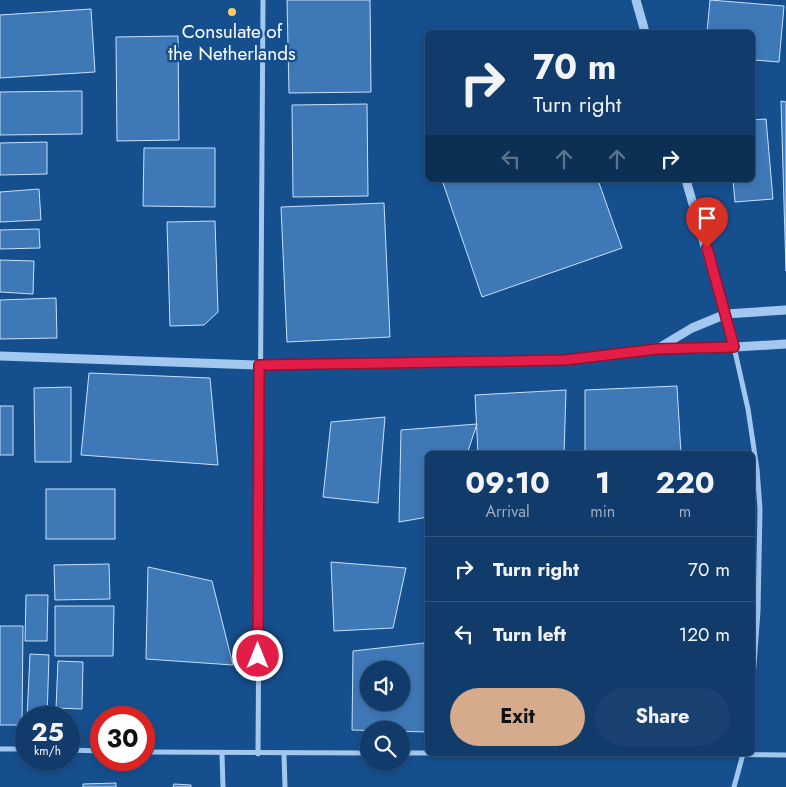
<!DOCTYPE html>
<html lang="en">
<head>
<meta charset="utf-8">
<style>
  :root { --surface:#103b6a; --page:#194270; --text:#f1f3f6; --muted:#9cadc1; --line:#30557e; --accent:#d6ab8b }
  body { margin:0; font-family:Jost,sans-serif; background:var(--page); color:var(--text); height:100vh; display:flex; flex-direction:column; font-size:19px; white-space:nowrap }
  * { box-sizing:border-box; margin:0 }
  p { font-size:16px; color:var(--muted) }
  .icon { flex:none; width:28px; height:28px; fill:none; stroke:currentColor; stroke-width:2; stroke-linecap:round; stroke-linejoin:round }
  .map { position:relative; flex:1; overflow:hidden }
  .panel { position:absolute; left:425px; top:451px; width:330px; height:305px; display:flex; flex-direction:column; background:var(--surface); border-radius:8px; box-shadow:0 2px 8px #0003,0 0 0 1px var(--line) }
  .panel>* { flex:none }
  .banner { position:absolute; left:425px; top:30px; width:330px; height:152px; border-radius:8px; box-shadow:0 2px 8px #0003,0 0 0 1px var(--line); background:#103b6a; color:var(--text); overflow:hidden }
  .buttons { position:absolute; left:360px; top:661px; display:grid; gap:10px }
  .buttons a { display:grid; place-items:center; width:50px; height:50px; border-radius:50%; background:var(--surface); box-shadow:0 2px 8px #0003,0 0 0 1px var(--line); font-size:25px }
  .speed { position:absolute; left:15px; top:706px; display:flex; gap:10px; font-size:25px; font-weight:700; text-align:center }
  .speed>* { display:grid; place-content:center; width:65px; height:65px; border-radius:50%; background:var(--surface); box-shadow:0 2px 8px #0003,0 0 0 1px var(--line); line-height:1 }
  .speed small { font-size:12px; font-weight:400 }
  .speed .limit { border:8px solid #d22; background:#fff; color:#111 }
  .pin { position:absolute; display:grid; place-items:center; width:42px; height:42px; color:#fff; margin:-51px -21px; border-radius:50% 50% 50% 0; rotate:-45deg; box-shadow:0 0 5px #0007 }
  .pin .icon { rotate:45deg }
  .me { position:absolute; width:55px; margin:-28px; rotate:0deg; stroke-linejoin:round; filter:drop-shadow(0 0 4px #0008) }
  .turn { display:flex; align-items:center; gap:18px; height:105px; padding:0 25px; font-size:22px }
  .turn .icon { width:65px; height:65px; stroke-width:2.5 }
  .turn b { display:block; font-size:35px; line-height:42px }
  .lanes { display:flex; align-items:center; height:48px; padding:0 25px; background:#0003; justify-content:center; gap:25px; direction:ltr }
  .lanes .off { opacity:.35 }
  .eta { display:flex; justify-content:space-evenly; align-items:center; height:85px; text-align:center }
  .eta b { font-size:30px; font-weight:700; line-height:35px }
  .action { display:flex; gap:10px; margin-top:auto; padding:10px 25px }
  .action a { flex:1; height:58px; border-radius:30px; background:var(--accent); color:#111; font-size:20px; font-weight:700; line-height:58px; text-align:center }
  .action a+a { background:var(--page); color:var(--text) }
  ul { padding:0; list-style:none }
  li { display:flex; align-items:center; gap:15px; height:65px; padding:0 25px; border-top:1px solid var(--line) }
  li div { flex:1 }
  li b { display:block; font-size:19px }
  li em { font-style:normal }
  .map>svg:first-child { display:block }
  .building { fill:#3f78b7; stroke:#c8e1fb; fill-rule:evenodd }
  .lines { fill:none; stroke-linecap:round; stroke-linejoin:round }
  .minor { stroke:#a2c8f0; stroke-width:5 }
  .tertiary { stroke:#a2c8f0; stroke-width:9 }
  .route-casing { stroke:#92132f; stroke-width:12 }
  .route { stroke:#e11d48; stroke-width:9 }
  .poi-dot { fill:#ffcb61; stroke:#164f8e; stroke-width:2 }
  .labels { text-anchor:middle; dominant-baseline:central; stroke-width:5; stroke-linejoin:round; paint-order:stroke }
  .poi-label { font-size:19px; fill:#fff; stroke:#164f8e }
</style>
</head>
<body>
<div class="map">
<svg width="786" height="787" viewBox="0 0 786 787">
  <rect width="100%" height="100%" fill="#164f8e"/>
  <g class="building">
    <path d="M287 0H370L371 92 289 93Z"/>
    <path d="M710 0 784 6 779 62 754 60 752 79V32H707Z"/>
    <path d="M91 9 95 72 0 78V15Z"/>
    <path d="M178 36 179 140 117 141 116 37Z"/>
    <path d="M82 91V134L0 135V92Z"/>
    <path d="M781 101 786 102V271Z"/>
    <path d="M367 104 368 196 293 197 292 105Z"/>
    <path d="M766 119 773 199 735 202 733 180H752V120Z"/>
    <path d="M47 142V174L0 175V143Z"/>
    <path d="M144 148H215V207L143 206Z"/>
    <path d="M453 180H598L622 248 482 297 443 183Z"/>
    <path d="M39 189 41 220 0 222V192Z"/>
    <path d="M384 203 390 337 287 342 281 207Z"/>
    <path d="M215 221 218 312 204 325 170 326 167 222Z"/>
    <path d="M39 229 40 248 0 249V230Z"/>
    <path d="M0 260 34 261 33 294 0 292Z"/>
    <path d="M56 298 57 338 0 339V300Z"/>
    <path d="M89 373 210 378 218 465 81 455Z"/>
    <path d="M677 386 681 454H585V390Z"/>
    <path d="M71 387V462H35L34 388Z"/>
    <path d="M566 390 564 454H478L475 395Z"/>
    <rect x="0" y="406" width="13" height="49"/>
    <path d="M385 417 378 503 323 497 331 422Z"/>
    <path d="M477 424 467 454H428V517L399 522 401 430Z"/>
    <rect x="46" y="489" width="69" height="50"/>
    <path d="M331 562 406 568 393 628 334 631Z"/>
    <path d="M109 564 110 599 55 600 54 565Z"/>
    <path d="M148 567 212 581 233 665 146 659Z"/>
    <path d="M26 595H48L47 641H25Z"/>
    <path d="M55 606H114L113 656H55Z"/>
    <path d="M0 626H23L22 725H0Z"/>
    <path d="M424 643 428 680V732L352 730 353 651ZM369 670H401V702H369Z"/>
    <path d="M30 654 49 655 47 718H27Z"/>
    <path d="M58 661 83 662 82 709 56 708Z"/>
    <path d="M116 783V787H83V784Z"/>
    <path d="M174 784 191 785V787H173Z"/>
  </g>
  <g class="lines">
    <g class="minor">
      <path d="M734 347 748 409 757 469 760 509 758 611 752 692"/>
      <path d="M0 749H26"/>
      <path d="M69 750 101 751"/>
      <path d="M144 752 369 753"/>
      <path d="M401 753H428"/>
      <path d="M222 754 223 787"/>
      <path d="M258 754 263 0"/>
      <path d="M284 754 285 787"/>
      <path d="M679 754 786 755"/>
      <path d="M734 787 743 754"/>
    </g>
    <g class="tertiary">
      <path d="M636 0 645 32"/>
      <path d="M686 180 734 347"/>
      <path d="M657 349 692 328 726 314 786 310"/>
      <path d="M0 356 259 365 565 360 657 349H703L786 344"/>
    </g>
  </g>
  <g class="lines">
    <defs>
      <path id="route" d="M258 656 259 365 565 360 657 349 734 347 707 248"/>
    </defs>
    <use href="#route" class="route-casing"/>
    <use href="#route" class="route"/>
  </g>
  <circle class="poi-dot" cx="232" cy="12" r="5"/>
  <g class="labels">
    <g class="poi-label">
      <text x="232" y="31">Consulate of<tspan x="232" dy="22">the Netherlands</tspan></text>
    </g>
  </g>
</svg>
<div class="buttons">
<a><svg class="icon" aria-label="sound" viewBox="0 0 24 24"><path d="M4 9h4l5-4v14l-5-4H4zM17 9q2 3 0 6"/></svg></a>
<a><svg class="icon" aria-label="search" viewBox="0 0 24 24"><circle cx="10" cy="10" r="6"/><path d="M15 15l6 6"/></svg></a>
</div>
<div class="speed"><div>25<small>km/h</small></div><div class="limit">30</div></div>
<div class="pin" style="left:707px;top:248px;background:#d93025"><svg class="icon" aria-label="arrive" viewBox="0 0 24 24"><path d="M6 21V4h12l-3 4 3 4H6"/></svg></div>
<svg class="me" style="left:258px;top:656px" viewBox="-20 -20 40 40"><circle r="17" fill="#e11d48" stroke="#fff" stroke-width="3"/><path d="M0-11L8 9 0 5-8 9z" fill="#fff"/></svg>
<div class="banner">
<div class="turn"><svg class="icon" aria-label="right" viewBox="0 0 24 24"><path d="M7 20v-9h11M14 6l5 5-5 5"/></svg><div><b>70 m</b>Turn right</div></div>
<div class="lanes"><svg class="icon off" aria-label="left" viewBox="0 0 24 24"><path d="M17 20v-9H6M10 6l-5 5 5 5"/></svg><svg class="icon off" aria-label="ahead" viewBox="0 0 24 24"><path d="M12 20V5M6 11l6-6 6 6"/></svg><svg class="icon off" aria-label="ahead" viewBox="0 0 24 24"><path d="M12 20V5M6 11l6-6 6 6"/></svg><svg class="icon" aria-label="right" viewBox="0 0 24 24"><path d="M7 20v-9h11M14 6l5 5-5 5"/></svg></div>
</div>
<section class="panel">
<div class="eta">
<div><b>09:10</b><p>Arrival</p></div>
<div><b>1</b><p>min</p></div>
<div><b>220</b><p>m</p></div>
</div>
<ul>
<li><svg class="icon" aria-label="right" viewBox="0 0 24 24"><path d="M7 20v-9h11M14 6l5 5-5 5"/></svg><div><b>Turn right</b></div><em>70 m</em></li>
<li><svg class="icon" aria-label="left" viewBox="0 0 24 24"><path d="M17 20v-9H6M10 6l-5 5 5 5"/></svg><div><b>Turn left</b></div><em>120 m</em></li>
</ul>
<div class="action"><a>Exit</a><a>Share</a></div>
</section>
</div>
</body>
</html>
